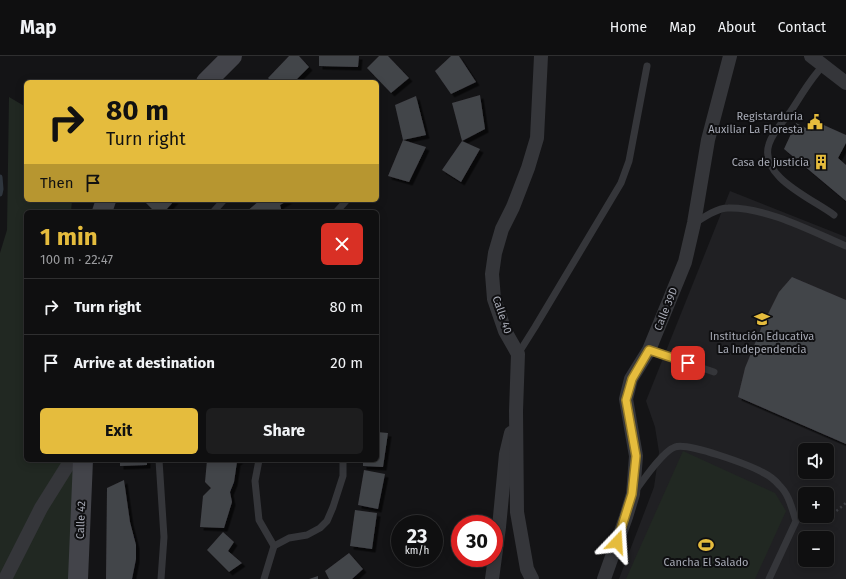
<!DOCTYPE html>
<html lang="en">
<head>
<meta charset="utf-8">
<style>
  :root { --surface:#0f0f10; --page:#1d1d1e; --text:#f1f3f6; --muted:#9b9c9f; --line:#2f2f30; --accent:#e5bc3d }
  body { margin:0; font-family:"Fira Sans",sans-serif; background:var(--page); color:var(--text); height:100vh; display:flex; flex-direction:column; font-size:15px; white-space:nowrap }
  * { box-sizing:border-box; margin:0 }
  p { font-size:13px; color:var(--muted) }
  .icon { flex:none; width:22px; height:22px; fill:none; stroke:currentColor; stroke-width:2; stroke-linecap:round; stroke-linejoin:round }
  .map { position:relative; flex:1; overflow:hidden }
  .side { position:absolute; left:24px; top:154px; width:355px; height:252px; display:flex; flex-direction:column; background:var(--surface); border-radius:6px; box-shadow:0 2px 10px #0003,0 0 0 1px var(--line) }
  .side>* { flex:none }
  .hud { position:absolute; left:24px; top:24px; width:355px; height:122px; border-radius:6px; box-shadow:0 2px 10px #0003,0 0 0 1px var(--line); background:#e5bc3d; color:#111; overflow:hidden }
  .controls { position:absolute; left:798px; top:387px; display:grid; gap:8px }
  .controls a { display:grid; place-items:center; width:36px; height:36px; border-radius:6px; background:var(--surface); box-shadow:0 2px 10px #0003,0 0 0 1px var(--line); font-size:20px }
  .speed { position:absolute; left:391px; top:459px; display:flex; gap:8px; font-size:20px; font-weight:700; text-align:center }
  .speed>* { display:grid; place-content:center; width:52px; height:52px; border-radius:50%; background:var(--surface); box-shadow:0 2px 10px #0003,0 0 0 1px var(--line); line-height:1 }
  .speed small { font-size:10px; font-weight:400 }
  .speed .limit { border:6px solid #d22; background:#fff; color:#111 }
  .pin { position:absolute; display:grid; place-items:center; width:34px; height:34px; color:#fff; margin:-17px; border-radius:8px; box-shadow:0 2px 6px #0006 }
  .me { position:absolute; width:44px; margin:-22px; rotate:20deg; stroke-linejoin:round; filter:drop-shadow(0 0 3px #0008) }
  .turn { display:flex; align-items:center; gap:14px; height:84px; padding:0 16px; font-size:18px }
  .turn .icon { width:52px; height:52px; stroke-width:2.5 }
  .turn b { display:block; font-size:28px; line-height:34px }
  .then { display:flex; align-items:center; height:38px; padding:0 16px; background:#0003; gap:8px; font-size:15px }
  .round { display:grid; place-items:center; flex:none; width:42px; height:42px; border-radius:6px; background:var(--page) }
  .overview { display:flex; align-items:center; justify-content:space-between; height:68px; padding:0 16px }
  h1 { font-size:24px; font-weight:700; line-height:30px; color:var(--accent) }
  .primary-button { display:flex; gap:8px; margin-top:auto; padding:8px 16px }
  .primary-button a { flex:1; height:46px; border-radius:6px; background:var(--accent); color:#111; font-size:16px; font-weight:700; line-height:46px; text-align:center }
  .primary-button a+a { background:var(--page); color:var(--text) }
  ul { padding:0; list-style:none }
  li { display:flex; align-items:center; gap:12px; height:56px; padding:0 16px; border-top:1px solid var(--line) }
  li div { flex:1 }
  li b { display:block; font-size:15px }
  li em { font-style:normal }
  header { display:flex; align-items:center; gap:24px; box-sizing:border-box; height:56px; padding:0 20px; background:var(--surface); border-bottom:1px solid var(--line) }
  header strong { font-size:19px }
  nav { display:flex; gap:22px; margin-inline-start:auto; font-size:14px }
  .map>svg:first-child { display:block }
  .built { fill:#202023; fill-rule:evenodd }
  .green { fill:#212822 }
  .lines { fill:none; stroke-linecap:round; stroke-linejoin:round }
  .stream { stroke:#2e353d; stroke-width:5 }
  .building { fill:#434449; filter:url(#shadow) }
  .path { stroke:#3b3c41; stroke-width:2.5; stroke-dasharray:2 3; stroke-linecap:butt }
  .lane { stroke:#35363a; stroke-width:7 }
  .street { stroke:#35363a; stroke-width:14 }
  .secondary { stroke:#43444a; stroke-width:20 }
  .route-casing { stroke:#957a28; stroke-width:10 }
  .route { stroke:#e5bc3d; stroke-width:7 }
  .labels { text-anchor:middle; dominant-baseline:central; stroke-width:4; stroke-linejoin:round; paint-order:stroke }
  .poi-label { font-size:11px; fill:#a7aab5; stroke:#0f0f11; text-anchor:end }
  .street-label { font-size:11px; fill:#a7aab5; stroke:#0f0f11 }
</style>
</head>
<body>
<header>
<strong>Map</strong>
<nav><a>Home</a><a>Map</a><a>About</a><a>Contact</a></nav>
</header>
<div class="map">
<svg width="846" height="523" viewBox="0 0 846 523">
  <defs>
    <filter id="shadow"><feDropShadow dx="3.5" dy="3.5" stdDeviation="0" flood-color="#0009"/></filter>
  </defs>
  <rect width="100%" height="100%" fill="#141416"/>
  <path class="built" d="M730 135 846 181V523H619L654 431 659 396 655 371 646 345ZM805 394H827V416H805ZM805 438H827V460H805ZM805 482H827V504H805Z"/>
  <g class="green">
    <path d="M9 41 26 51V144H72L71 156H26V404H74L70 523H0V197L7 174Z"/>
    <path d="M683 395 775 437 786 455 755 523H626Z"/>
  </g>
  <g class="lines">
    <path class="stream" d="M0 121 1 133 0 138"/>
  </g>
  <g class="building">
    <path d="M289 0H299L309 11 294 26H272L268 22Z"/>
    <path d="M319 0H359L358 11 319 10Z"/>
    <path d="M379 0H388L409 22 391 37 367 12Z"/>
    <path d="M451 0H459L476 26 451 38 435 15Z"/>
    <path d="M480 39 485 73 462 85 452 47Z"/>
    <path d="M416 40 426 79 403 84 395 49Z"/>
    <path d="M817 66 846 79V87L838 102 846 109V145L784 93 796 67 812 75Z"/>
    <path d="M403 84 426 91 409 126 388 120Z"/>
    <path d="M462 85 480 93 461 126 442 114Z"/>
    <path d="M143 144H175L164 156H155Z"/>
    <path d="M260 144H289L280 149 282 156H246Z"/>
    <path d="M792 221 846 244V388L738 341 745 312 762 270 779 236Z"/>
    <path d="M377 376 388 377 383 411 363 410V404H377Z"/>
    <path d="M120 404H147V409L120 410Z"/>
    <path d="M207 404H240L237 406 234 426 230 436 232 446 224 472 200 471 203 440 211 432 205 426Z"/>
    <path d="M364 414 385 418 378 453 358 449Z"/>
    <path d="M124 424 130 466 136 489V503L132 523H106L107 432Z"/>
    <path d="M355 454 377 457 372 493 350 490Z"/>
    <path d="M223 476 234 486 228 495 242 507 229 516 207 494Z"/>
    <path d="M349 497 363 513 352 523H329L325 515Z"/>
    <path d="M318 520V523H309Z"/>
  </g>
  <g class="lines">
    <path class="path" d="M806 465 817 466 821 461H829L846 447"/>
    <g class="lane">
      <path d="M823 10C810 23 801 40 791 55 784 65 773 75 769 88 758 121 813 143 834 159"/>
      <path d="M213 156 224 144"/>
      <path d="M336 156 347 144"/>
      <path d="M695 167C704 161 717 152 728 152 766 151 811 175 846 190"/>
      <path d="M649 294 714 316"/>
      <path d="M518 298 535 271 621 127 629 105 647 10"/>
      <path d="M159 404 164 481 161 523"/>
      <path d="M259 404 255 425 259 464 274 490 264 523"/>
      <path d="M636 434C644 423 663 395 675 391 688 386 749 409 762 416 768 419 775 424 779 429 789 438 792 453 796 465L769 523"/>
      <path d="M274 490 289 482 307 479 320 472 327 465 333 451 343 420V404"/>
    </g>
    <g class="street">
      <path d="M811 0 846 27"/>
      <path d="M5 523 41 452 71 404"/>
      <path d="M492 523 499 471 506 398 511 377"/>
      <path d="M532 523 527 513 517 456 516 355 518 298 505 275 494 243 492 218 495 197 502 173 513 151 528 112 537 82 541 0"/>
      <path d="M604 523 626 461 633 438 636 400 626 343 631 323 649 294 685 206 694 167 708 84 730 0"/>
    </g>
    <g class="secondary">
      <path d="M206 26 232 0"/>
      <path d="M102 156 106 144"/>
      <path d="M78 523 83 404"/>
    </g>
  </g>
  <g class="lines">
    <defs>
      <path id="route" d="M617 486 632 438 636 400 626 344 632 323 649 294 688 307"/>
    </defs>
    <use href="#route" class="route-casing"/>
    <use href="#route" class="route"/>
  </g>
  <defs>
    <symbol id="civic-bare" viewBox="-9 -9 18 18"><path d="M-.6-6.5H3V-4.5H.6V-3L4-1V1h2V6H-6V1h2V-1L-.6-3ZM-1.2 2.5V6h2.4V2.5Z" fill="#e5bc3d" stroke="#0f0f11" stroke-width="2.5" paint-order="stroke"/></symbol>
    <symbol id="building-bare" viewBox="-9 -9 18 18"><path d="M-4-6H4V6H1V3H-1V6H-4ZM-2.5-4.3h1.7v1.8h-1.7ZM.8-4.3h1.7v1.8H.8ZM-2.5-1h1.7V.8h-1.7ZM.8-1h1.7V.8H.8Z" fill="#e5bc3d" stroke="#0f0f11" stroke-width="2.5" paint-order="stroke"/></symbol>
    <symbol id="school-bare" viewBox="-9 -9 18 18"><path d="M0-5L7-2L0 1L-7-2ZM-4 1L0 2.5L4 1V4Q0 6-4 4Z" fill="#e5bc3d" stroke="#0f0f11" stroke-width="2.5" paint-order="stroke"/></symbol>
    <symbol id="stadium-bare" viewBox="-9 -9 18 18"><path d="M0-5a6.5 5 0 1 0 0 10a6.5 5 0 1 0 0-10ZM-3.5-1.8h7v3.6h-7Z" fill="#e5bc3d" stroke="#0f0f11" stroke-width="2.5" paint-order="stroke"/></symbol>
  </defs>
  <g fill-rule="evenodd">
    <use href="#civic-bare" x="804" y="55" width="22" height="22"/>
    <use href="#building-bare" x="810" y="95" width="22" height="22"/>
    <use href="#school-bare" x="751" y="252" width="22" height="22"/>
    <use href="#stadium-bare" x="695" y="478" width="22" height="22"/>
  </g>
  <g class="labels">
    <g class="poi-label">
      <text x="803" y="60">Registarduria<tspan x="803" dy="13">Auxiliar La Floresta</tspan></text>
      <text x="809" y="106">Casa de justicia</text>
      <text x="762" y="280" text-anchor="middle">Institución Educativa<tspan x="762" dy="13">La Independencia</tspan></text>
      <text x="706" y="506" text-anchor="middle">Cancha El Salado</text>
    </g>
    <g class="street-label">
      <text transform="translate(666 253) rotate(-68)">Calle 39D</text>
      <text transform="translate(502 259) rotate(71)">Calle 40</text>
      <text transform="translate(81 464) rotate(-88)">Calle 42</text>
    </g>
  </g>
</svg>
<div class="controls">
<a><svg class="icon" aria-label="sound" viewBox="0 0 24 24"><path d="M4 9h4l5-4v14l-5-4H4zM17 9q2 3 0 6"/></svg></a>
<a>+</a>
<a>−</a>
</div>
<div class="speed"><div>23<small>km/h</small></div><div class="limit">30</div></div>
<div class="pin" style="left:688px;top:307px;background:#d93025"><svg class="icon" aria-label="arrive" viewBox="0 0 24 24"><path d="M6 21V4h12l-3 4 3 4H6"/></svg></div>
<svg class="me" style="left:617px;top:486px" viewBox="-20 -20 40 40"><path d="M0-17L14 15 0 8-14 15z" fill="#e5bc3d" stroke="#fff" stroke-width="4"/></svg>
<div class="hud">
<div class="turn"><svg class="icon" aria-label="right" viewBox="0 0 24 24"><path d="M7 20v-9h11M14 6l5 5-5 5"/></svg><div><b>80 m</b>Turn right</div></div>
<div class="then">Then<svg class="icon" aria-label="arrive" viewBox="0 0 24 24"><path d="M6 21V4h12l-3 4 3 4H6"/></svg></div>
</div>
<section class="side">
<div class="overview"><div><h1>1 min</h1><p>100 m · 22:47</p></div><a class="round" style="background:#d93025;color:#fff"><svg class="icon" aria-label="close" viewBox="0 0 24 24"><path d="M6 6l12 12M18 6L6 18"/></svg></a></div>
<ul>
<li><svg class="icon" aria-label="right" viewBox="0 0 24 24"><path d="M7 20v-9h11M14 6l5 5-5 5"/></svg><div><b>Turn right</b></div><em>80 m</em></li>
<li><svg class="icon" aria-label="arrive" viewBox="0 0 24 24"><path d="M6 21V4h12l-3 4 3 4H6"/></svg><div><b>Arrive at destination</b></div><em>20 m</em></li>
</ul>
<div class="primary-button"><a>Exit</a><a>Share</a></div>
</section>
</div>
</body>
</html>
